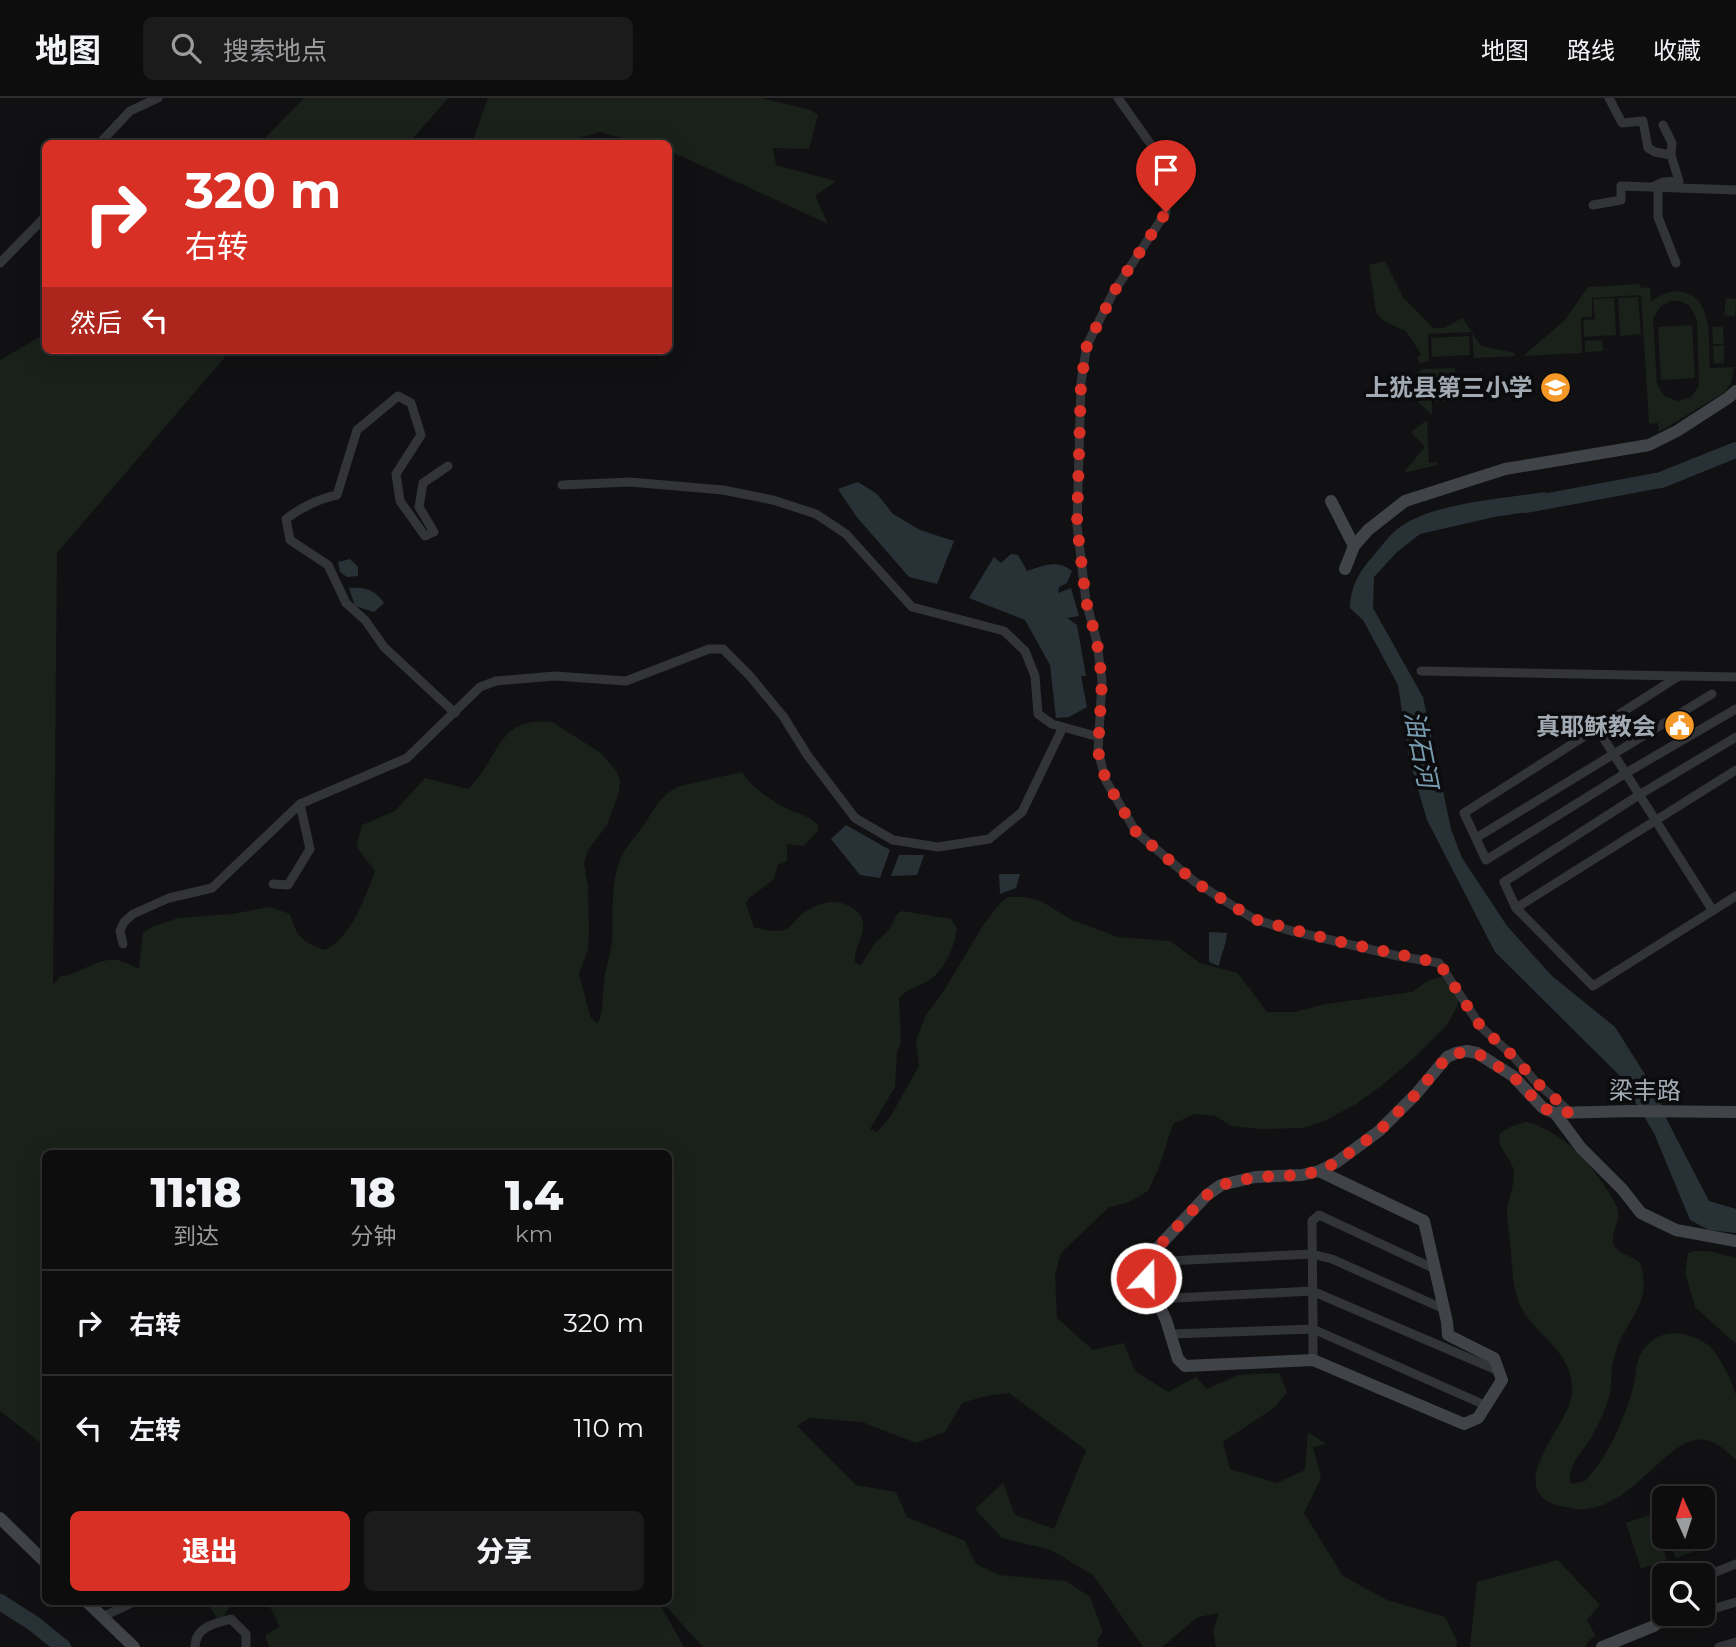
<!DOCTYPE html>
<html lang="zh">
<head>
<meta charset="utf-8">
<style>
  :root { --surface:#0d0d0e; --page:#1b1b1c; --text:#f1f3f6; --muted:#9a9c9e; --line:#2d2d2e; --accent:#d93025 }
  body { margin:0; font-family:Montserrat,"Noto Sans SC",sans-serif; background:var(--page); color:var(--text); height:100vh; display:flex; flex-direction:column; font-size:26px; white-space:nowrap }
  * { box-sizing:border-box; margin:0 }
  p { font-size:23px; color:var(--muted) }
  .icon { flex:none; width:38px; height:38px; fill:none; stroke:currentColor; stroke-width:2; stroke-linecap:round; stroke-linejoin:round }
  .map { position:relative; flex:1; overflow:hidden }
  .side { position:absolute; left:42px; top:1052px; width:630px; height:455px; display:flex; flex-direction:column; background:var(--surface); border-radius:10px; box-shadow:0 7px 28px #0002,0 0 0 2px var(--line) }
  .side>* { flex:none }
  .top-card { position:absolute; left:42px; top:42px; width:630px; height:214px; border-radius:10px; box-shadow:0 7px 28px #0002,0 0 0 2px var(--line); background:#d93025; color:#fff; overflow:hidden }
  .needle { width:46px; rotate:357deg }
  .fabs { position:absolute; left:1652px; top:1388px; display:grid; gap:14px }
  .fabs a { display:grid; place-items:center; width:63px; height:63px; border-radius:10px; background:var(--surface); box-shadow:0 7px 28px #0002,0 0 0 2px var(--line); font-size:35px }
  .pin { position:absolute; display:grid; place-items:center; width:60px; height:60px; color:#fff; margin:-72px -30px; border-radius:50% 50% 50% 0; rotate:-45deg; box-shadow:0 0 7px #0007 }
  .pin .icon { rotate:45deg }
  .me { position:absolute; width:77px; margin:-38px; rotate:21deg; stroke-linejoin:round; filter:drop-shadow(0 0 5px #0008) }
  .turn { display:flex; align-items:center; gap:24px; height:147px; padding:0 28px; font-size:32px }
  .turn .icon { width:91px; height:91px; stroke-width:2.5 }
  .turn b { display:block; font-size:49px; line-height:60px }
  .then { display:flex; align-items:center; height:66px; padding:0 28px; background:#0003; gap:14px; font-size:26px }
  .eta { display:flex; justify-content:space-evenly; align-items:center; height:119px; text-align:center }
  .eta b { font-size:42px; font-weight:800; line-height:49px }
  .button { display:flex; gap:14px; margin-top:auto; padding:14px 28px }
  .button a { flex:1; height:80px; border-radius:10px; background:var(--accent); color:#fff; font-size:28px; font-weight:800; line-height:80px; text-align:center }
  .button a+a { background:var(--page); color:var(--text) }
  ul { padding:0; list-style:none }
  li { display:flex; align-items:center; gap:21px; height:105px; padding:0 28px; border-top:2px solid var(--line) }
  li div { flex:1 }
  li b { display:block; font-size:26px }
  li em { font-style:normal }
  header { display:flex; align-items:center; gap:42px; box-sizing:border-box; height:98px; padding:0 35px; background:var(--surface); border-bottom:2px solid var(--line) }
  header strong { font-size:33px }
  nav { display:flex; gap:38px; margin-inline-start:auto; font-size:24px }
  .search { width:490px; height:63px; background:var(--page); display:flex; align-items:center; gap:18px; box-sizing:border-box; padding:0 24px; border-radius:10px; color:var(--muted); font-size:26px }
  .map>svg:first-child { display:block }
  .green { fill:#19211a; fill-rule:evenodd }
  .water { fill:#283236 }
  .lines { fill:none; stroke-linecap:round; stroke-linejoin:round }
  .river { stroke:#283236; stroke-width:16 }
  .street { stroke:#323438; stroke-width:9 }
  .secondary { stroke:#404348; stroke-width:12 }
  .route { stroke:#d93025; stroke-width:12; stroke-dasharray:0 21.6 }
  .labels { text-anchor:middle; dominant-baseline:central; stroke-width:7; stroke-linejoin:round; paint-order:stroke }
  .poi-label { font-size:24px; font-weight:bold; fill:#a2aab4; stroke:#0c0c0e; text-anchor:end }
  .street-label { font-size:24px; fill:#a2aab4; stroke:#0c0c0e }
  .water-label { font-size:26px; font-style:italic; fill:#789cb0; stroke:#0c0c0e }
</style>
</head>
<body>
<header>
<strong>地图</strong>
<div class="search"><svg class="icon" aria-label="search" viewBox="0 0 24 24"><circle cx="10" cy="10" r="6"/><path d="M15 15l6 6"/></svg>搜索地点</div>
<nav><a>地图</a><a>路线</a><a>收藏</a></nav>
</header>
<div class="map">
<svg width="1736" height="1549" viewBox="0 0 1736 1549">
  <rect width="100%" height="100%" fill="#111113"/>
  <g class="green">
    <path d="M304 0H448L409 45H260Z"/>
    <path d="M488 0H761L811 12 818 17 809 51 773 50 776 67 836 83 815 98 828 126 683 59 669 54 668 46 639 45 600 34 562 45H472Z"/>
    <path d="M1385 163 1403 199 1433 230H1444L1462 220 1472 234 1428 236 1429 263 1420 265 1417 260 1421 256 1406 233 1383 223 1376 214 1369 167Z"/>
    <path d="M1640 186 1641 190 1650 189 1651 204C1660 197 1670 192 1682 194 1715 201 1708 246 1710 270L1734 269 1731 285 1725 294 1659 334 1658 325 1649 326 1641 197 1592 200V219L1581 220 1582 255 1523 258 1565 222 1588 189ZM1670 203H1680L1690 208 1697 222 1699 288 1691 299 1678 303 1664 298 1657 286 1653 220 1661 208Z"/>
    <path d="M1638 199 1641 236 1620 238 1618 200Z"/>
    <path d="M1614 200 1616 237 1584 239 1583 222 1595 221 1593 201Z"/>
    <path d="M1726 200 1736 201 1735 219 1724 217Z"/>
    <path d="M1692 227 1695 280 1661 282 1658 229Z"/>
    <path d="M1723 228 1724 246H1713L1712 229Z"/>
    <path d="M1472 235 1481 248 1515 255V258L1474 260Z"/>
    <path d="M45 236 46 252H231L57 455 53 887 61 878C80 877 96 859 117 862 124 863 132 868 139 871L143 835 152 829 178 820 232 816 270 809 290 816C297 839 302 844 325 852 352 839 365 799 375 773L356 748 362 727 395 713 425 680 468 691C501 659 496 618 552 624L601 655 617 674 620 683 619 694 607 727 588 752 584 765 588 788 589 835 588 852 579 875 590 918 597 926C604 916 602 897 604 884 605 870 611 857 612 842 613 816 611 792 618 767 624 749 638 737 647 722 656 708 664 694 680 688L742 674C750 688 768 700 782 708 794 715 807 716 818 727V733L803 748 787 746V763L778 767 773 782 748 801 746 806 754 829C763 832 777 835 786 831 793 828 796 820 802 816 815 806 833 800 847 807 856 811 863 817 863 827 864 840 853 851 855 864L861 867 875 845 889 832 897 816 902 813 951 821 957 830C954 850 945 872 928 883 917 889 908 890 899 900L901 945 897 954 895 989 870 1031 877 1034 890 1019 919 968 916 943 926 917 943 894 984 826 1001 804 1008 799H1024L1041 803 1072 822 1118 839 1170 843 1200 865 1238 875 1267 914H1295L1326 906 1412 894 1429 882 1449 877 1462 890 1457 909 1447 927 1416 958 1380 989 1356 1006 1324 1023 1303 1030 1259 1031 1232 1028 1215 1018 1194 1016 1173 1026 1158 1072 1148 1093 1129 1104 1109 1109 1061 1155 1055 1177 1057 1220 1093 1252 1124 1245 1135 1273 1168 1294 1196 1279 1207 1291 1238 1277 1279 1275 1287 1294 1274 1310 1223 1344 1230 1371 1277 1385 1305 1372 1308 1334 1326 1346 1313 1349 1321 1380 1304 1415 1343 1478 1387 1502 1445 1519 1457 1543 1456 1549H1216L1213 1533 1219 1515 1198 1519 1162 1549H1143L1093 1477 1051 1452 1002 1440 975 1411 1003 1385 1015 1417 1054 1431 1086 1352 1009 1295 986 1298 962 1305 945 1334 916 1345 862 1324 809 1320 797 1328 856 1387 896 1394 907 1419 965 1443 976 1466 999 1477 1066 1483 1090 1499 1103 1534 1097 1542 1098 1549H703L661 1503H668V1055H46L45 1348 0 1313V262Z"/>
    <path d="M1469 238 1470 257 1432 259 1431 240Z"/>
    <path d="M1602 242 1603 253 1585 254V243Z"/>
    <path d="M1724 247V265L1714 266 1713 248Z"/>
    <path d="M1455 270 1456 303 1432 304V317L1411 297 1423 286 1416 277 1422 271Z"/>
    <path d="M1427 322 1429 365 1437 364V367L1403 375 1425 349 1411 334Z"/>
    <path d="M1526 1024C1537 1024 1568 1044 1577 1053 1587 1063 1613 1097 1617 1110 1622 1124 1609 1135 1614 1147 1618 1156 1633 1158 1640 1165 1655 1207 1623 1222 1614 1260 1610 1274 1613 1289 1608 1303 1604 1315 1598 1327 1592 1338 1584 1353 1566 1367 1571 1386L1585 1383C1602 1365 1614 1343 1623 1319 1627 1310 1631 1299 1633 1289 1636 1280 1635 1271 1638 1262 1651 1230 1682 1229 1708 1247 1718 1254 1733 1285 1736 1297 1736 1312 1736 1345 1736 1362 1727 1354 1718 1344 1706 1342 1665 1334 1631 1422 1569 1410 1562 1408 1555 1408 1549 1404 1509 1382 1570 1325 1572 1296 1575 1250 1531 1238 1518 1202 1512 1184 1512 1163 1510 1144 1509 1134 1507 1123 1507 1113 1508 1101 1514 1089 1514 1076 1514 1063 1502 1055 1499 1043L1500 1035 1512 1028Z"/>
    <path d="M1694 1153H1709L1736 1160V1246L1695 1209 1685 1175 1688 1155Z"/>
    <path d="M1652 1416 1667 1462 1641 1471 1626 1425Z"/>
    <path d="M1668 1439H1697L1701 1451 1676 1460Z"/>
    <path d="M1558 1462 1600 1507 1587 1522 1595 1537 1586 1546 1587 1549H1470L1477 1484Z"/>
    <path d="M206 1503H233L220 1525Z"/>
    <path d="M267 1503H658L684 1549H269L265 1537 280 1529Z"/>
  </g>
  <g class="water">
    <path d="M858 384 877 396 893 416 920 432 954 443 937 486 909 479 856 418 838 391Z"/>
    <path d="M1545 394 1547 411 1494 419 1420 436 1397 454 1374 479 1373 510 1423 599 1451 731 1462 760 1507 828 1552 878 1615 929 1656 994 1668 1024 1709 1103 1736 1111V1135L1709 1132 1690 1122 1654 1035 1619 977 1495 854 1427 722 1409 660 1398 587 1363 522 1350 510C1350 489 1360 472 1374 457 1381 449 1387 440 1395 433 1426 405 1503 401 1545 394Z"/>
    <path d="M1011 456 1018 457 1027 473C1044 468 1056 461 1072 473L1067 485 1059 489 1058 495 1071 490 1079 518 1067 520 1077 527 1086 578H1081L1087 609 1069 619 1056 620 1050 567 1025 522 969 500 994 459 1001 465Z"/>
    <path d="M350 461 358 469V478L347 479 340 474 338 464Z"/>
    <path d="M349 490C365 489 374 491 384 505L374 514 355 508Z"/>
    <path d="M846 727 890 752 880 780 860 777 831 741Z"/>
    <path d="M899 757H924L917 777 891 778Z"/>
    <path d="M999 776H1020L1016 790 1000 796Z"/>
    <path d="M1209 834 1227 835C1226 849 1221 855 1219 868L1209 864Z"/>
  </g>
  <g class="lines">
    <g class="river">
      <path d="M1526 407 1661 382 1736 352"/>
      <path d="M0 1504 33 1525 63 1549"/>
    </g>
    <g class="street">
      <path d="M1118 0 1154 51 1165 91 1166 114 1113 195 1087 247 1081 284 1077 427 1086 503 1097 544 1102 583 1098 653 1106 683 1136 734 1195 784 1254 821 1288 832 1398 858 1439 865 1481 929 1513 958 1535 983 1570 1014"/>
      <path d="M1609 0 1622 25 1643 23 1648 50 1655 54 1671 57 1679 83 1663 84 1654 88"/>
      <path d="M1663 27 1672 45 1671 57"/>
      <path d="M99 46 130 13 158 0"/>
      <path d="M1658 90V119L1676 165"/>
      <path d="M1593 107 1621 102V88L1736 92"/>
      <path d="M0 165 46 118"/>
      <path d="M448 368 423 385 419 409 434 434 425 438 400 403 396 376 421 337 411 305 398 298 357 332 337 397C317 401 302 409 286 421L290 442 328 467 346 505 365 522 384 549 455 615"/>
      <path d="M562 387 630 384 723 392 773 402 816 416 846 436 912 509 1004 533 1025 553 1035 578 1038 616 1052 626 1099 639"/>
      <path d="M1421 573 1736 579"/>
      <path d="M1679 578 1464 715 1486 762 1626 675 1736 611"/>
      <path d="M1597 630 1713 813"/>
      <path d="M1736 639 1639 697 1504 784 1516 810 1593 888 1736 798"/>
      <path d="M1476 740 1712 596"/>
      <path d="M273 786 288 787 310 751 300 706 407 660 480 589 496 583 555 578 626 583 709 551H723L749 577 783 618 808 658 855 720 893 742 938 749 989 741 1022 714 1063 629"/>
      <path d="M1516 810 1736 672"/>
      <path d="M123 846 120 833 124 824 133 816 169 800 212 790 300 706"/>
      <path d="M1146 1164 1312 1156 1332 1161 1444 1211"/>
      <path d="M1156 1201 1312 1193 1499 1273"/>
      <path d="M1171 1236 1313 1231 1312 1123 1319 1117 1435 1171"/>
      <path d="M1313 1262V1231L1487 1308"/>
      <path d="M1703 1479 1736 1466"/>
      <path d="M1664 1493 1658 1495 1654 1528 1696 1516"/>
      <path d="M1703 1514 1736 1504"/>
      <path d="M102 1519 136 1503"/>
      <path d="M195 1549C195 1529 215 1525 231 1521L246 1536V1549"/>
      <path d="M1719 1549 1736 1544"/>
    </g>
    <g class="secondary">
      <path d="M1331 403 1354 448"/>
      <path d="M1345 471 1354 448 1368 432 1405 403 1505 371 1649 347 1677 333 1728 300 1736 293"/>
      <path d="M1555 1015 1632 1013 1736 1014"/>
      <path d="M1319 1073 1424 1123 1447 1224 1448 1237 1494 1260 1502 1282 1478 1320 1464 1326 1313 1262 1185 1268 1178 1261 1166 1222 1146 1179 1144 1170 1147 1161 1207 1097 1221 1087 1255 1079 1302 1077 1319 1073 1337 1064 1379 1033 1416 996 1447 959 1456 955 1467 953 1477 955 1513 978 1543 1010 1555 1015 1581 1050 1622 1091 1641 1115 1676 1132 1736 1143"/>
      <path d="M0 1420 46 1465"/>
      <path d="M86 1503 134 1549"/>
      <path d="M1602 1549 1654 1528"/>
    </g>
  </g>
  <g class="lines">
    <path class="route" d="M1146 1180 1144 1170 1147 1161 1207 1097 1221 1087 1255 1079 1302 1077 1319 1073 1337 1064 1379 1033 1416 996 1447 959 1456 955H1477L1513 978 1543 1010 1555 1015 1570 1014 1535 983 1513 958 1481 929 1439 865 1332 842 1254 821 1195 784 1136 734 1106 683 1098 653 1102 583 1097 544 1086 503 1077 427 1081 284 1087 247 1105 212 1113 195 1166 114"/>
  </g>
  <defs>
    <symbol id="school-disc" viewBox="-11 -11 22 22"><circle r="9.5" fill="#f49928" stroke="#0c0c0e"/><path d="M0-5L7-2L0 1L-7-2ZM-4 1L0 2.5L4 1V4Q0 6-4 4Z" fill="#fff"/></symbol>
    <symbol id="civic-disc" viewBox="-11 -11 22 22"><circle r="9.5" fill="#f49928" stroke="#0c0c0e"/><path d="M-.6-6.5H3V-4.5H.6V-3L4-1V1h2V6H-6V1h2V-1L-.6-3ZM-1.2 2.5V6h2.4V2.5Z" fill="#fff"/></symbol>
  </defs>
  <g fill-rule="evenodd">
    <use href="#school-disc" x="1538" y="272" width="35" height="35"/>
    <use href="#civic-disc" x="1662" y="610" width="35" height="35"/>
  </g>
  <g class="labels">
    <g class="poi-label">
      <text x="1533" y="289">上犹县第三小学</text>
      <text x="1656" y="628">真耶稣教会</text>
    </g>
    <g class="street-label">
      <text x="1645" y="992">梁丰路</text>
    </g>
    <g class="water-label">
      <text transform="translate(1421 651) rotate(79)">油石河</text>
    </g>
  </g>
</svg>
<div class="fabs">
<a><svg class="needle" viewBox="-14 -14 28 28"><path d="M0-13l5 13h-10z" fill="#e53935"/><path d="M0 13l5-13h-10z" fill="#9a9c9e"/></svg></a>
<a><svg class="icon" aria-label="search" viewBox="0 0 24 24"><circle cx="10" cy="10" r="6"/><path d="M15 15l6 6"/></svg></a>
</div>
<div class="pin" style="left:1166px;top:114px;background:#d93025"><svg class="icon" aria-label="arrive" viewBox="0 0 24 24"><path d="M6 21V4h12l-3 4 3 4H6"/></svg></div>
<svg class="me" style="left:1146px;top:1180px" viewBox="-20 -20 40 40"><circle r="17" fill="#d93025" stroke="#fff" stroke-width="3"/><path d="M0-11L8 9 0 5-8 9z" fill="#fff"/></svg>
<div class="top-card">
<div class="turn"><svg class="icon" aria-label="right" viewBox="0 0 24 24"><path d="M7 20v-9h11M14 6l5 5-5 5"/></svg><div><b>320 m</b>右转</div></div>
<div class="then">然后<svg class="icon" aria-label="left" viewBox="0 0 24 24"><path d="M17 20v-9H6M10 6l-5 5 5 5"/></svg></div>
</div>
<section class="side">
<div class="eta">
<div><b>11:18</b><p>到达</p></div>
<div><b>18</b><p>分钟</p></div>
<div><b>1.4</b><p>km</p></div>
</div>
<ul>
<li><svg class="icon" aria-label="right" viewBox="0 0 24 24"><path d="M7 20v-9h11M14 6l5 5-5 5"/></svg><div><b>右转</b></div><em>320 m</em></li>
<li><svg class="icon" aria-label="left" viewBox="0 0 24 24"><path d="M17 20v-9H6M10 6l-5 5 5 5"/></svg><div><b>左转</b></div><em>110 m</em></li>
</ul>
<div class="button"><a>退出</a><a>分享</a></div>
</section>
</div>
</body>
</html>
